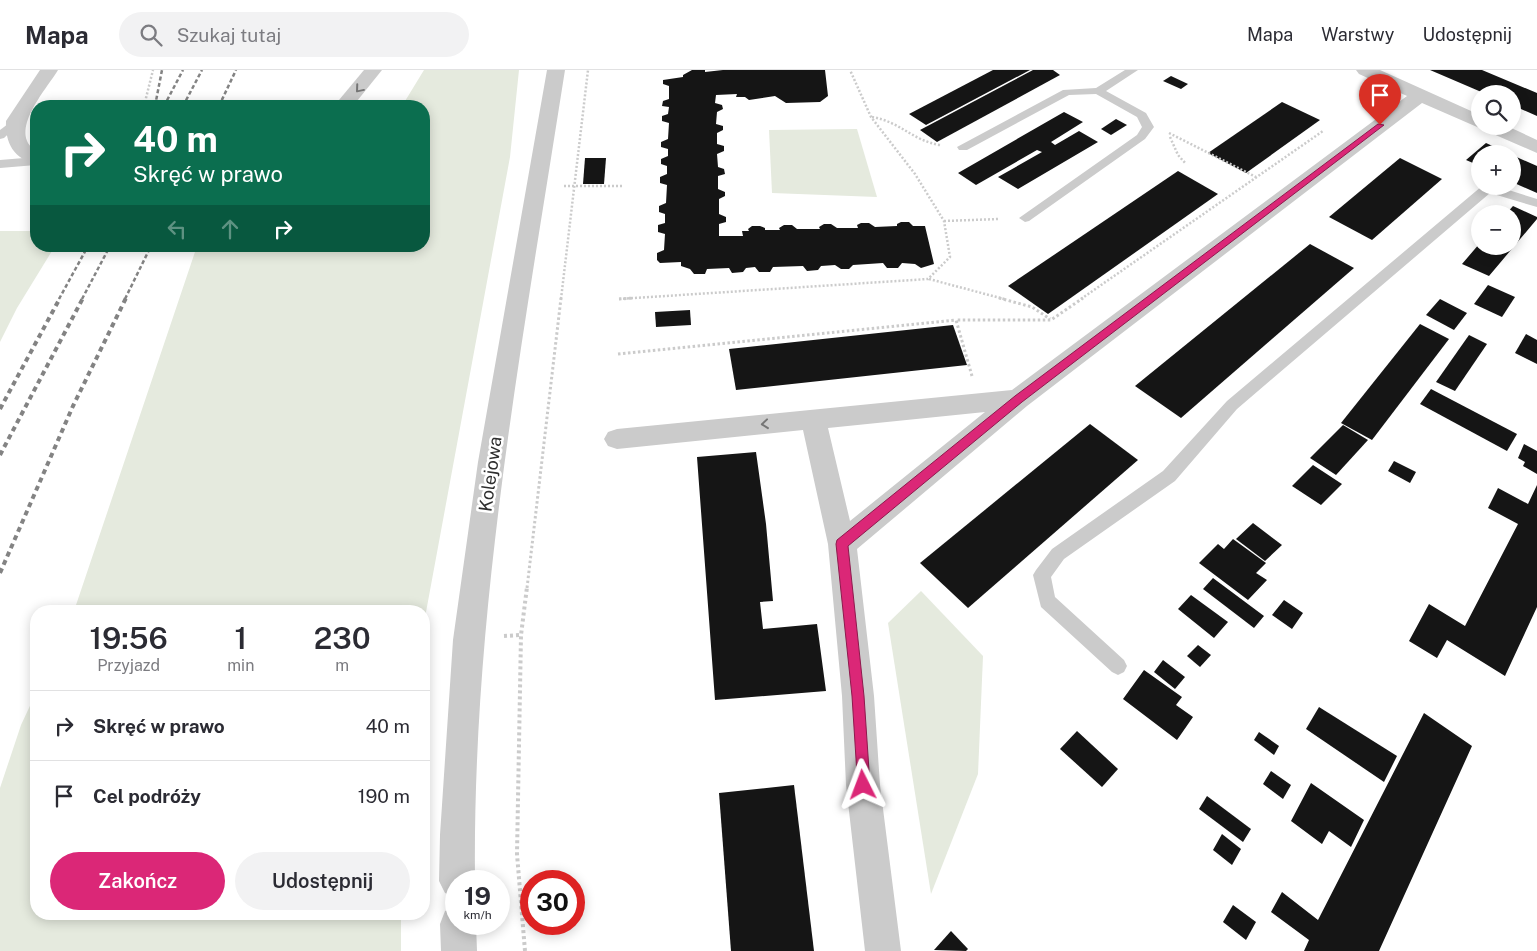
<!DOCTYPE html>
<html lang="pl">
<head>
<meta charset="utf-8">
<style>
  :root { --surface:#fff; --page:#f2f2f3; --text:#2b2b33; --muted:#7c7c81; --line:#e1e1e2; --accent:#db2777 }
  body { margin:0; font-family:"Public Sans",sans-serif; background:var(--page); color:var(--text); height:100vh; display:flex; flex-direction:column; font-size:19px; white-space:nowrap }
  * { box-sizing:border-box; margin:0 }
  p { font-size:16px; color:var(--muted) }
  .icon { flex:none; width:28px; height:28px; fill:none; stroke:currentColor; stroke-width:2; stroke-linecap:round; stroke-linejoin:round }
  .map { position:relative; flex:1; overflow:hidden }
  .details { position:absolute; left:30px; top:535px; width:400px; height:315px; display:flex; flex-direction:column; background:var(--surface); border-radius:20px; box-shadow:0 2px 12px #0003 }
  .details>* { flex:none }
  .hud { position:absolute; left:30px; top:30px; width:400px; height:152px; border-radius:20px; box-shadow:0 2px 12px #0003; background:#0b6e4f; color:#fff; overflow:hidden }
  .tools { position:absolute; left:1471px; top:15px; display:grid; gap:10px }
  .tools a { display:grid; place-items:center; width:50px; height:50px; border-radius:50%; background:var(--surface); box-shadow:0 2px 12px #0003; font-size:25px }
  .speed { position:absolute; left:445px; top:800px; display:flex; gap:10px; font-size:25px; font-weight:700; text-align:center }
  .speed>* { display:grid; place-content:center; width:65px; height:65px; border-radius:50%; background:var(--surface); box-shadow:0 2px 12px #0003; line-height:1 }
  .speed small { font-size:12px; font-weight:400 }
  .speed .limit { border:8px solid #d22; background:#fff; color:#111 }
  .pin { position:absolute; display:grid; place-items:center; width:42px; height:42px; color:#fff; margin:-51px -21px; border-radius:50% 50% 50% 0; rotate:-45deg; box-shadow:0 0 5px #0007 }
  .pin .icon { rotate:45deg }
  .me { position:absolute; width:55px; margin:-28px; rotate:357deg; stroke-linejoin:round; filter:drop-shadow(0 0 4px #0008) }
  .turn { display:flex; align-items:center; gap:18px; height:105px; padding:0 20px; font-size:22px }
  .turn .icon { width:65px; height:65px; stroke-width:2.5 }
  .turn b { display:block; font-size:35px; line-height:42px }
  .lanes { display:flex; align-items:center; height:48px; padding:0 20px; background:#0003; justify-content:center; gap:25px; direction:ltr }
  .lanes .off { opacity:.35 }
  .eta { display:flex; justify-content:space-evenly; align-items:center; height:85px; text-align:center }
  .eta b { font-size:30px; font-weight:600; line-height:35px }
  .cta { display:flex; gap:10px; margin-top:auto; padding:10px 20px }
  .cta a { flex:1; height:58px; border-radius:30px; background:var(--accent); color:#fff; font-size:20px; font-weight:600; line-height:58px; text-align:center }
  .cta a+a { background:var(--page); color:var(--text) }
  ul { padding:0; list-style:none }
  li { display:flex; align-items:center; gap:15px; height:70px; padding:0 20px; border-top:1px solid var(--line) }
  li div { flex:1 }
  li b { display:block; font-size:19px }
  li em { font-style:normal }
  header { display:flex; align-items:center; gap:30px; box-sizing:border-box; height:70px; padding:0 25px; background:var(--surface); border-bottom:1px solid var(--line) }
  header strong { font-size:24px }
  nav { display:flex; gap:28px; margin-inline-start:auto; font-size:18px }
  .search { width:350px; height:45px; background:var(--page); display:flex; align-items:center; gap:12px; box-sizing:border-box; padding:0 18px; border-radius:28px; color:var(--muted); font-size:19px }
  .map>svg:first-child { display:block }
  .green { fill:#e5eade }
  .building { fill:#151515 }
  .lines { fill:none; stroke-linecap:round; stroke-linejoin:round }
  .path-far2 { stroke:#cbcbcb; stroke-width:2.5; stroke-dasharray:2 2; stroke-linecap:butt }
  .path-far1 { stroke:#cbcbcb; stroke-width:3; stroke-dasharray:2.5 2.5; stroke-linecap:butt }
  .path { stroke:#cbcbcb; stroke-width:4; stroke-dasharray:3 3; stroke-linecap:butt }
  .service { fill:#cbcbcb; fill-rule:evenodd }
  .minor { fill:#cbcbcb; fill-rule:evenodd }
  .tertiary { fill:#cbcbcb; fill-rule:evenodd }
  .rail-far1 { stroke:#838383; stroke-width:2.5; stroke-dasharray:4 2.5; stroke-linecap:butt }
  .rail { stroke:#838383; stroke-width:4; stroke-dasharray:5 4; stroke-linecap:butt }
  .oneway { stroke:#757575 }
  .route { fill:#db2777; stroke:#8e194d }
  .labels { text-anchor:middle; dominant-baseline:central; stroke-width:5; stroke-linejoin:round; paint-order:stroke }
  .street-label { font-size:18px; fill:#2e2e2e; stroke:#fff }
</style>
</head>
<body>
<header>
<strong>Mapa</strong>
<div class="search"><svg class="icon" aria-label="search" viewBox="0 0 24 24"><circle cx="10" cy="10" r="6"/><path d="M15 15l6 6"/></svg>Szukaj tutaj</div>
<nav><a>Mapa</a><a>Warstwy</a><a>Udostępnij</a></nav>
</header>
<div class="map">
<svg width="1537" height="881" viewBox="0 0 1537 881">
  <rect width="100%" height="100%" fill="#fff"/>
  <g class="green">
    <path d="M424 0H519L510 87 424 553V541H74L197 176H424V36H402Z"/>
    <path d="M857 59 877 127 772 123 769 60Z"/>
    <path d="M0 161H36V176H55L17 238 0 272Z"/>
    <path d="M921 521 983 586 978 704 931 824 888 553Z"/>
    <path d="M36 623V844H401V881H0V718L21 655Z"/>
  </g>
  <g class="building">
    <path d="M692 0H705V2L723 0H825L828 26 820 32 786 33 775 26 749 30 745 27H736L737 24 716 25 715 33 722 35 723 39 717 42 716 54 723 56V60L717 63V74L724 76V81L717 84 718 97 724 99 725 104 718 106V119L725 122V126L719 129V144L726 147V152L719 154V166H743L742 161H749L748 159 752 156H760L765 158V160H780L779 158 784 155H792L797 159H820L819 157 824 154H831L837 158H858L857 155 861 153H869L875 157 897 156V154L901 152H909L913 156H925L934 194 921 198 915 194 902 193 898 198H887L883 193 853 195 849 199H841L835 195 821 196 818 200 807 201 803 196 773 197 770 202H759L755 197 746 198 743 202 732 203 729 198 707 199 705 204H694L690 199 681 196V192L660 193 657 190V183L664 180 665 164 658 162V155L665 153V144L659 142V136L666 133 667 115 660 113V107L667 104V96L661 94V89L668 86V79L661 77V72L668 69 669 53 662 51V46L668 44 669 37 662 36 663 31 669 29V16L663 14V10L683 7V5Z"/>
    <path d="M993 0H1030L926 55 909 44Z"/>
    <path d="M1033 0H1053L1060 5 937 72 920 60Z"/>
    <path d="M1430 0H1482L1537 23V46L1512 35V24H1486Z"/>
    <path d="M1171 6 1188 14 1181 19 1163 11Z"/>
    <path d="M1282 32 1320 50 1246 103 1208 83Z"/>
    <path d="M1064 42 1083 52 1051 72 1055 75 1079 61 1098 72 1018 119 998 107 1042 82 1037 80 976 115 958 103Z"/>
    <path d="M1116 49 1127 55 1111 65 1101 59Z"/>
    <path d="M1486 73 1510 84H1480V96L1466 90Z"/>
    <path d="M1512 85 1537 96V123L1512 112Z"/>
    <path d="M585 88H606L604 114H583Z"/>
    <path d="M1400 88 1442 109 1372 170 1329 147Z"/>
    <path d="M1178 101 1218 124 1048 244 1008 216Z"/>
    <path d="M1513 136 1537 147V149L1489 206 1462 194 1480 173V176H1512V144H1506Z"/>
    <path d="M1310 174 1354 198 1181 348 1135 316Z"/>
    <path d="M1488 215 1515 227 1502 247 1474 234Z"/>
    <path d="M1440 229 1467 243 1454 260 1426 245Z"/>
    <path d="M690 240 691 255 656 257 655 242Z"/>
    <path d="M1420 254 1449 269 1372 370 1341 353Z"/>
    <path d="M953 255 967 295 736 320 729 279Z"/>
    <path d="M1526 264 1537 270V294L1515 283Z"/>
    <path d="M1469 265 1487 274 1455 321 1436 312Z"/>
    <path d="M1431 319 1517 364 1507 381 1420 334Z"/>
    <path d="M1090 354 1138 390 968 538 920 493Z"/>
    <path d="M1343 355 1368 370 1336 405 1310 388Z"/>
    <path d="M1524 374 1537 381V404L1523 396 1525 392 1518 388Z"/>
    <path d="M756 382 766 454 773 531 760 532 763 559 817 554 826 621 715 630 697 387Z"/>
    <path d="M1394 391 1416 402 1410 413 1388 401Z"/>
    <path d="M1313 395 1342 414 1321 435 1292 416Z"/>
    <path d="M1537 415V537L1505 606 1447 570 1437 588 1409 571 1429 534 1465 556 1518 454 1488 438 1498 418 1528 434Z"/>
    <path d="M1253 453 1282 475 1265 491 1236 469Z"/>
    <path d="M1233 469 1266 493 1256 503 1267 510 1248 530 1199 493 1218 474 1224 479Z"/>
    <path d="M1213 508 1264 546 1254 558 1203 519Z"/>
    <path d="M1191 525 1228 552 1214 568 1178 539Z"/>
    <path d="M1284 530 1303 543 1292 559 1272 545Z"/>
    <path d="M1198 575 1211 585 1200 597 1187 586Z"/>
    <path d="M1163 590 1185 607 1175 619 1154 602Z"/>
    <path d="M1144 600 1182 627 1176 635 1193 647 1177 670 1123 629Z"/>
    <path d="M1319 637 1397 686 1384 712 1306 659Z"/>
    <path d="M1424 643 1472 676 1379 881H1304L1309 870 1271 842 1282 822 1318 850Z"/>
    <path d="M1077 661 1118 699 1102 717 1060 679Z"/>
    <path d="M1259 662 1279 676 1274 685 1254 670Z"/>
    <path d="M1271 701 1291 715 1283 729 1263 714Z"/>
    <path d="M1311 713 1364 750 1351 777 1329 761 1322 774 1291 751Z"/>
    <path d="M794 715 814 881H731L719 723Z"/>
    <path d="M1207 726 1251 759 1243 772 1199 739Z"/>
    <path d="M1222 764 1241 779 1232 795 1213 780Z"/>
    <path d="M1233 835 1256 852 1246 870 1223 852Z"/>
    <path d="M951 861 968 879 966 881 934 880Z"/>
  </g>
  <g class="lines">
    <g class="path-far2">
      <path d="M144 36 153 0"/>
      <path d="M872 47C901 52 913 71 940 75"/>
      <path d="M1169 63 1256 107"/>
      <path d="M1170 67 1178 85 1186 94"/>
      <path d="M564 116H624"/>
      <path d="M944 151 999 149"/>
      <path d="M929 209 1004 229"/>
      <path d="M561 229 588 0"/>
      <path d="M619 229 928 209 950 187 944 151 915 104 871 47 850 0"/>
      <path d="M1081 229 1323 61"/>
    </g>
    <g class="path-far1">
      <path d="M999 228 1032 237 1050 249"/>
      <path d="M619 229 634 228"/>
      <path d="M618 284 956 250"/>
      <path d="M972 306 956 250H1051L1083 228"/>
      <path d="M527 518 561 228"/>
    </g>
    <g class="path">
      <path d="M504 566 521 565"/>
      <path d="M525 881 517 784 521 565 527 517"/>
    </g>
    <g class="service">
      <path d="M1125 0H1138L1106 21 1146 43 1154 57 1145 69 1029 151 1025 152 1019 148 1137 65 1142 57 1137 47 1096 24 1069 25 967 80H959L957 77 1063 20 1096 18Z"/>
      <path d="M16 48 20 49V53L4 68 0 69V60Z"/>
      <path d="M36 87V95L0 98V90Z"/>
      <path d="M1482 116H1496L1537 129V137L1490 123 1237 339 1175 411 1064 489 1051 507 1055 527 1124 590 1127 596 1124 602 1118 605 1112 602 1041 537 1033 505 1036 500 1052 479 1163 401 1227 331Z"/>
    </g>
    <g class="minor">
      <path d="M40 0H58C46 20 7 62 36 81V94C14 89 5 73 6 51Z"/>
      <path d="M364 0H382L353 36H334Z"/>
      <path d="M1356 0H1380L1480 45V56H1507L1537 70V83L1422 33 1027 336 857 479 874 626 880 715 901 881H865L846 715 842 626 828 474 803 360 617 379 608 376 604 369 608 362 617 359 1012 320 1407 26 1359 4ZM985 342 850 451 828 358Z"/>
    </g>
    <g class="tertiary">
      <path d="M547 0H565C523 269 472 538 475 811H456V828L445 823 439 811 440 765 453 570 478 392Z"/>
      <path d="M456 837V854H476L477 881H441L440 854 445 841Z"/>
    </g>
    <g class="rail-far1">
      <path d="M155 36 162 0"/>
      <path d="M164 36 183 0"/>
      <path d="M183 36 202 0"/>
      <path d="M219 36 236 0"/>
      <path d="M59 229 88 176"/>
      <path d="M82 229 110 176"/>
      <path d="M125 229 151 176"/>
    </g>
    <g class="rail">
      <path d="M0 339 60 228"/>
      <path d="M0 385 83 228"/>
      <path d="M0 503 73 336 126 228"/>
    </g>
  </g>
  <defs><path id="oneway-chevron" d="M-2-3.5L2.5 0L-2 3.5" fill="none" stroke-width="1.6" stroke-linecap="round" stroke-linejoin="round" transform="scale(1.25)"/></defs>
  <g class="oneway">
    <use href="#oneway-chevron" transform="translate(359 19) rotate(130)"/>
    <use href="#oneway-chevron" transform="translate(765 354) rotate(174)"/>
  </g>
  <path class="route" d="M1378 54 1384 55 1022 332 848 476 864 626 870 715 868 720 863 722 858 720 852 626 836 474 837 470 1015 326Z"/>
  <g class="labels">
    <g class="street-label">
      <text transform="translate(490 404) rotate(-82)">Kolejowa</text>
    </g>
  </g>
</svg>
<div class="tools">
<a><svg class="icon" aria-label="search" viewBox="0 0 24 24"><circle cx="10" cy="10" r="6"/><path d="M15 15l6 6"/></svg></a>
<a>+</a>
<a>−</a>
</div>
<div class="speed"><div>19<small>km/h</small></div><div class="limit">30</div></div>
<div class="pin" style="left:1380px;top:55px;background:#d93025"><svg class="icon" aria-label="arrive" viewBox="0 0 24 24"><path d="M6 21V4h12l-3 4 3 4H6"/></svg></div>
<svg class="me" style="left:863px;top:715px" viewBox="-20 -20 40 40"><path d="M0-17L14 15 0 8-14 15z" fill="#db2777" stroke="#fff" stroke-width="4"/></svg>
<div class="hud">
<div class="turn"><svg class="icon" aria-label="right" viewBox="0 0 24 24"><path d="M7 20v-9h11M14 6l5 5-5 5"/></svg><div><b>40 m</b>Skręć w prawo</div></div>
<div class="lanes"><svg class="icon off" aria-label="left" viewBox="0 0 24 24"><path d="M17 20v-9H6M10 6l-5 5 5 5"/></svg><svg class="icon off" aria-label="ahead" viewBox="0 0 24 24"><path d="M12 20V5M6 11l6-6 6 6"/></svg><svg class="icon" aria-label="right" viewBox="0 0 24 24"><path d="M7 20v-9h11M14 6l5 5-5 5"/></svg></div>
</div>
<section class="details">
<div class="eta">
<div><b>19:56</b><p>Przyjazd</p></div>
<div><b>1</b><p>min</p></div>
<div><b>230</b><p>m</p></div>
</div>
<ul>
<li><svg class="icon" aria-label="right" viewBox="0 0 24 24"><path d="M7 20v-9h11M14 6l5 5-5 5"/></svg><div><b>Skręć w prawo</b></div><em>40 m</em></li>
<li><svg class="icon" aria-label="arrive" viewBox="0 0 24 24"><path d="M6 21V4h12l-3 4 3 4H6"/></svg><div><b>Cel podróży</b></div><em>190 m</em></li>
</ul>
<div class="cta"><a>Zakończ</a><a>Udostępnij</a></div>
</section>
</div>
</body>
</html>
